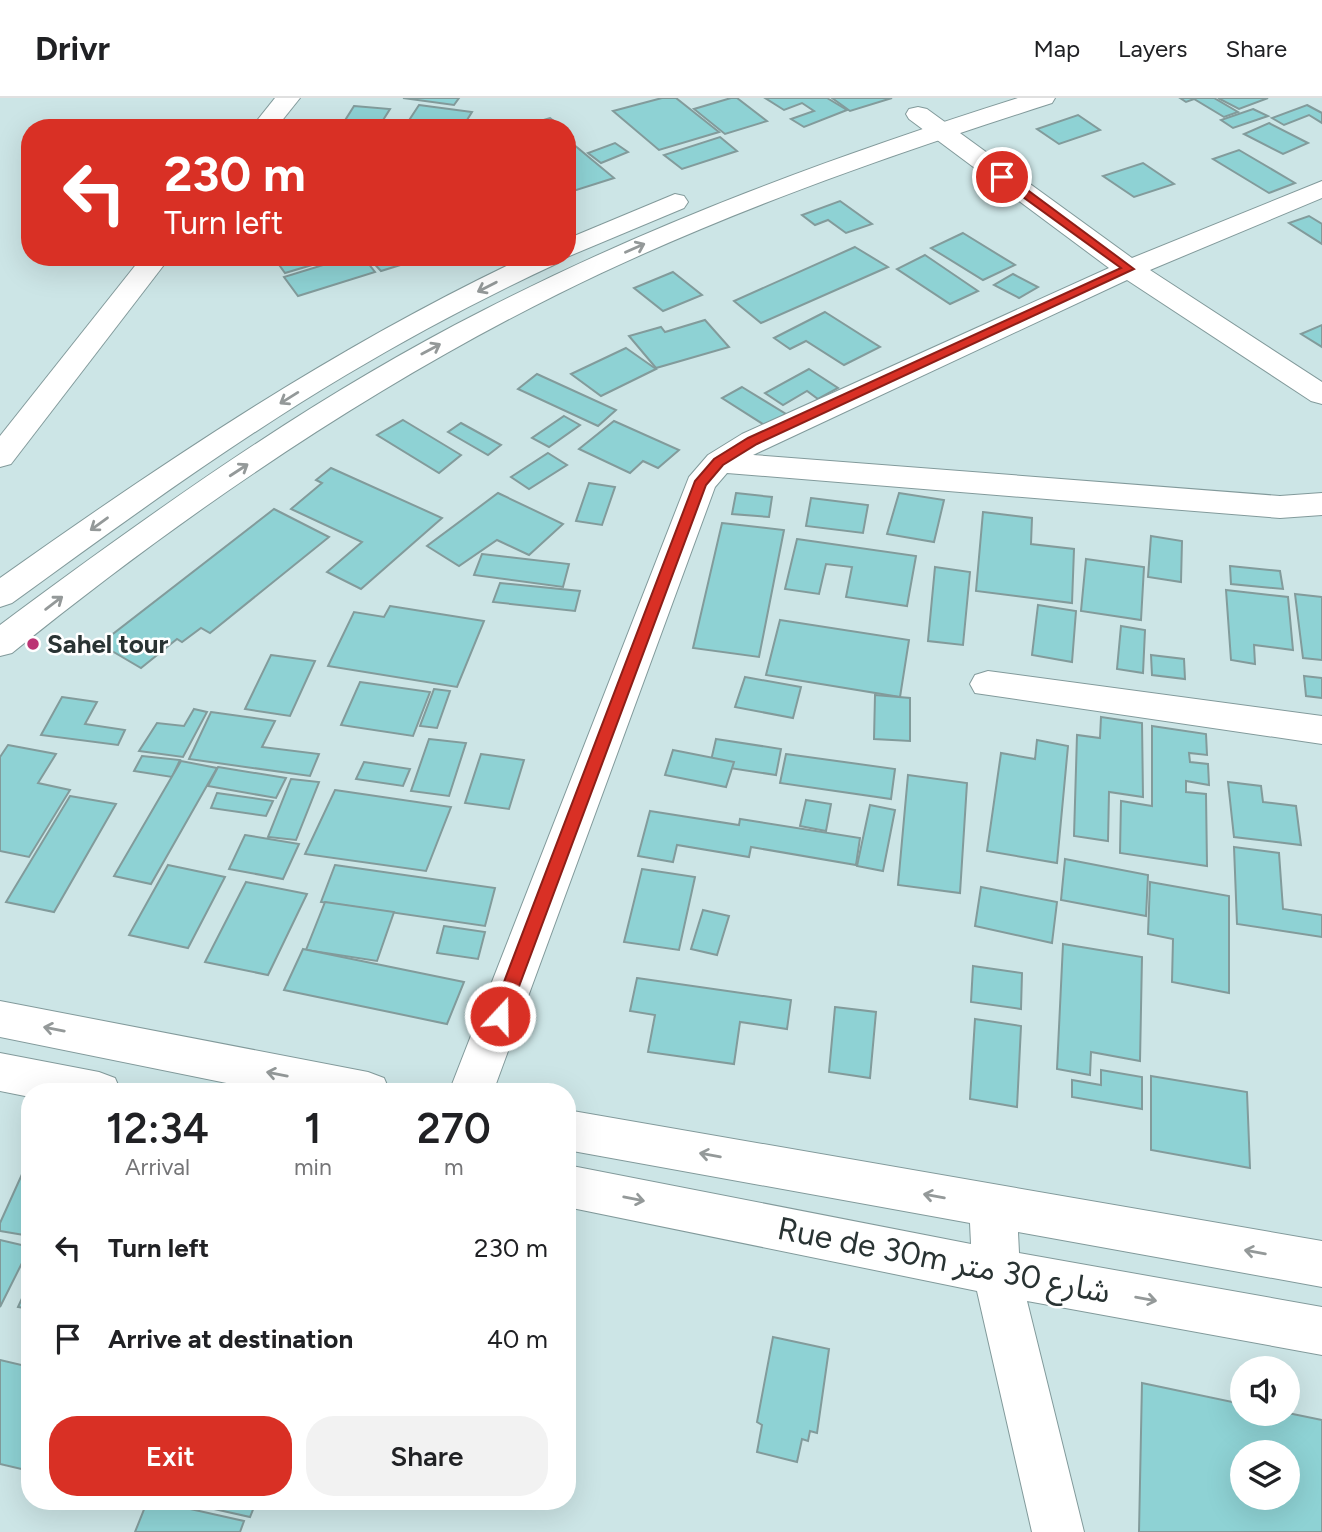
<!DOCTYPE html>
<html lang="en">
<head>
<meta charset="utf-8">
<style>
  :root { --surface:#fff; --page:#f2f2f2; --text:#202124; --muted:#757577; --line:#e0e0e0; --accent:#d93025 }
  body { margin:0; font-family:Figtree,"Noto Sans Arabic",sans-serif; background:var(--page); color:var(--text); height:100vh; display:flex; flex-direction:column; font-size:26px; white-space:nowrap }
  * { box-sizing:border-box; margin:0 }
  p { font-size:23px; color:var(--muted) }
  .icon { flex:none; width:38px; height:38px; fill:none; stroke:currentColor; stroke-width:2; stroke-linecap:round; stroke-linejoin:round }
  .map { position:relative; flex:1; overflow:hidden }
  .side { position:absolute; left:21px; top:985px; width:555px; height:427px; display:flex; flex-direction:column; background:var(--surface); border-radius:28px; box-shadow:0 7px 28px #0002 }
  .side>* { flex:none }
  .guide { position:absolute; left:21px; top:21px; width:555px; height:147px; border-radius:28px; box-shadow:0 7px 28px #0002; background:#d93025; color:#fff; overflow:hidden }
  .fabs { position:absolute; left:1230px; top:1258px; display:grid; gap:14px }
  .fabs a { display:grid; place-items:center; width:70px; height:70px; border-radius:50%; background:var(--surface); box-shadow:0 7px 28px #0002; font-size:35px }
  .pin { position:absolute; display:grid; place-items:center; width:60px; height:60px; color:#fff; margin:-30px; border:4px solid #fff; border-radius:50%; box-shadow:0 2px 7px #0007 }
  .me { position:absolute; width:77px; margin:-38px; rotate:21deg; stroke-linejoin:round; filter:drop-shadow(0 0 5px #0008) }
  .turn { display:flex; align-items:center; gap:24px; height:147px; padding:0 28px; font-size:32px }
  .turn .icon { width:91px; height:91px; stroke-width:2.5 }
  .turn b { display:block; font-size:49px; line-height:60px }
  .eta { display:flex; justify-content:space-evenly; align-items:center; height:119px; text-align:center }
  .eta b { font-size:42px; font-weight:600; line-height:49px }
  .button { display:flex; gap:14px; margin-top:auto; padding:14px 28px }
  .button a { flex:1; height:80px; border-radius:28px; background:var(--accent); color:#fff; font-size:28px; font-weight:600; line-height:80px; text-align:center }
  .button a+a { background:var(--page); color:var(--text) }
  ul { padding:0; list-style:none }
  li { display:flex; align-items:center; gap:21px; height:91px; padding:0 28px }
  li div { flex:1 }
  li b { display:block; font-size:26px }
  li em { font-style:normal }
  header { display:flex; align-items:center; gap:42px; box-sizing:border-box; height:98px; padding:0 35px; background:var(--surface); border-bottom:2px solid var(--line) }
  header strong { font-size:33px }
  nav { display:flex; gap:38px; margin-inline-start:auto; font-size:24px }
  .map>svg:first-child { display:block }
  .building { fill:#8ed2d4; stroke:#829b9b; stroke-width:2; fill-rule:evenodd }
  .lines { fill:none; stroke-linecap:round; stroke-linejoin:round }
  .minor-casing { stroke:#829a9b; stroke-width:2 }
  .major-casing { stroke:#829a9b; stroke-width:2 }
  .minor { fill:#fff; fill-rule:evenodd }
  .major { fill:#fff; fill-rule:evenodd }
  .oneway { stroke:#949999 }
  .route { fill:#d93025; stroke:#8d1f18; stroke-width:2 }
  .poi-dot { fill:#bb3474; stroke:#fff; stroke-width:2.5 }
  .labels { text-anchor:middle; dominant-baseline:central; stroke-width:5; stroke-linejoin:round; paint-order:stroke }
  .poi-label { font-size:26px; font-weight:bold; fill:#293333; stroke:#fff; text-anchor:start }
  .near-street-label { font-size:32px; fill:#293333; stroke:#fff }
</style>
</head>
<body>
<header>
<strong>Drivr</strong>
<nav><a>Map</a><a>Layers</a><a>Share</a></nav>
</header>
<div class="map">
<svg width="1322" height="1434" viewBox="0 0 1322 1434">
  <rect width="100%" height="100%" fill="#cce5e6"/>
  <g class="building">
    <path d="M403 0H459L454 7Z"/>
    <path d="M662 0H676L719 34 659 52 613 13Z"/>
    <path d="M731 0H737L767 23 725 36 694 11Z"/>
    <path d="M765 0H827L847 12 804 29 791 21 814 13 802 5 784 12Z"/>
    <path d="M832 0H892L850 13Z"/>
    <path d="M1180 0H1214L1238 14 1224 19 1194 1 1186 4Z"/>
    <path d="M1218 0H1268L1239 11Z"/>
    <path d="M419 7 472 14 462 30H404Z"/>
    <path d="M1307 7 1322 15V25L1309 17 1284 27 1272 20Z"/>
    <path d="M354 8 390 11 380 27 344 24Z"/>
    <path d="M1253 11 1268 18 1233 30 1221 22Z"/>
    <path d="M1078 17 1100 32 1059 46 1037 31Z"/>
    <path d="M550 20 560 28 516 30Z"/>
    <path d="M1269 25 1308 45 1283 56 1244 36Z"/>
    <path d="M720 39 737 53 682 71 664 57Z"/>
    <path d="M567 41 614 80 567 95Z"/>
    <path d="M615 45 628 54 601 65 588 55Z"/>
    <path d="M1239 52 1295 85 1269 95 1213 61Z"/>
    <path d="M1143 65 1174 86 1134 99 1103 78Z"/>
    <path d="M840 103 872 126 846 135 828 122 815 127 802 117Z"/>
    <path d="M1309 118 1322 126V146L1289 125Z"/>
    <path d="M963 135 1015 167 983 182 931 150Z"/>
    <path d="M855 149 888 169 761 225 734 203Z"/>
    <path d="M925 157 978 193 950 206 897 171Z"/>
    <path d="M294 159H339L285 175 277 164Z"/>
    <path d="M349 159H363L375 174 298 198 284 179Z"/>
    <path d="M368 159H426L381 173Z"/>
    <path d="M673 174 702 197 663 213 634 190Z"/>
    <path d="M1013 176 1038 189 1019 200 994 187Z"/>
    <path d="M825 214 880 249 844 267 806 243 790 251 774 240Z"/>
    <path d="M705 222 729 249 656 270 629 238 661 229 665 234Z"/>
    <path d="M1322 227V249L1301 236Z"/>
    <path d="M626 250 656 271 601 298 571 276Z"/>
    <path d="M809 271 838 290 818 301 807 293 783 307 765 295Z"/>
    <path d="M537 276 616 312 598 328 518 291Z"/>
    <path d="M742 289 786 316 766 328 722 300Z"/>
    <path d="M564 318 580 327 549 349 532 340Z"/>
    <path d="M403 322 461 357 439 375 377 337Z"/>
    <path d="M614 323 679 352 658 370 643 363 630 375 579 351Z"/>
    <path d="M461 325 501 347 488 357 448 334Z"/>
    <path d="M548 355 567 367 529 391 511 379Z"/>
    <path d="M331 370 442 420 361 491 327 474 362 444 291 411 322 385 316 382Z"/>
    <path d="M589 385 615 389 602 427 576 423Z"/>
    <path d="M498 395 563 426 529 457 497 442 459 468 427 448Z"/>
    <path d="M736 395 772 399 769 419 732 416Z"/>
    <path d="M899 395 944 402 934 444 887 436Z"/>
    <path d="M811 400 868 407 863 435 806 428Z"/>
    <path d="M274 411 329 439 210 535 201 530 182 544 177 541 141 570 100 546Z"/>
    <path d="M983 414 1032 420 1031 446 1074 451 1072 505 976 493Z"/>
    <path d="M722 425 784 432 759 559 693 550Z"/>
    <path d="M1151 438 1182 443 1181 484 1148 479Z"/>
    <path d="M797 441 916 458 907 508 846 499 852 469 826 466 819 496 785 491Z"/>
    <path d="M482 456 569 466 563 489 474 477Z"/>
    <path d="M1086 461 1144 469 1141 522 1081 513Z"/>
    <path d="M1230 468 1280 473 1283 491 1231 486Z"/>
    <path d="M935 469 970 474 963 547 928 543Z"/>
    <path d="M500 485 580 493 575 513 493 504Z"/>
    <path d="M1226 492 1288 499 1293 552 1254 547 1255 566 1231 562Z"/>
    <path d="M1295 496 1322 499V562L1303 560Z"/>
    <path d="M1038 507 1076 513 1072 564 1032 557Z"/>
    <path d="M390 508 484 523 457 589 328 568 354 514 384 519Z"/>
    <path d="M780 522 909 542 900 599 766 577Z"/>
    <path d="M1121 528 1145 532 1143 575 1117 571Z"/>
    <path d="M271 557 315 563 290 618 245 611Z"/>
    <path d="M1151 557 1184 561 1185 581 1152 577Z"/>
    <path d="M1304 578 1322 580V600L1306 598Z"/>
    <path d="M745 579 801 589 793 620 735 609Z"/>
    <path d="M360 584 430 594 413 638 341 627Z"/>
    <path d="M434 591 450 593 437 630 420 628Z"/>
    <path d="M875 597 910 600V643L874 641Z"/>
    <path d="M62 599 97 604 85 626 125 632 118 647 41 637Z"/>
    <path d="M194 611 207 614 183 659 139 653 157 625 184 628Z"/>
    <path d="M211 614 275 623 262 649 319 656 310 678 189 661Z"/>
    <path d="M1101 619 1142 625 1143 699 1109 694 1108 743 1074 738 1077 637 1100 640Z"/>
    <path d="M1152 628 1206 636 1207 657 1189 655 1190 664 1208 666 1209 687 1186 683V694L1206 696 1207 768 1120 755 1121 703 1152 708Z"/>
    <path d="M429 641 466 645 449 698 411 693Z"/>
    <path d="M716 641 781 651 776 677 710 667Z"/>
    <path d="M1037 642 1068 648 1057 765 987 753 1001 655 1035 661Z"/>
    <path d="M8 647 56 656 38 685 70 692 29 759 0 753V659Z"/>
    <path d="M673 652 734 664 726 689 665 677Z"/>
    <path d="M481 656 524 662 509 711 465 705Z"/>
    <path d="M786 656 895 671 891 701 780 685Z"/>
    <path d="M142 658 180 662 172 679 134 673Z"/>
    <path d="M181 663 217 670 151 786 114 778Z"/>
    <path d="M364 664 410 671 403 688 356 681Z"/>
    <path d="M218 669 286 680 276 700 208 688Z"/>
    <path d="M908 677 967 685 960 795 898 787Z"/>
    <path d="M291 681 319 684 296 742 268 739Z"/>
    <path d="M1228 684 1261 688 1263 704 1296 708 1301 747 1234 739Z"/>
    <path d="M335 692 451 709 426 773 305 756Z"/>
    <path d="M217 695 273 703 266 718 211 710Z"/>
    <path d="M70 698 116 706 54 814 6 804Z"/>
    <path d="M806 702 831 706 826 733 800 728Z"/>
    <path d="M870 707 895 712 883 773 857 768Z"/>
    <path d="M650 713 739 727 740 721 860 740 856 767 751 749 749 759 677 747 673 764 638 758Z"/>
    <path d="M245 737 299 746 283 781 229 771Z"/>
    <path d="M1234 749 1279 755 1283 811 1322 817V839L1237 826Z"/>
    <path d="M1065 761 1148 777 1146 818 1061 802Z"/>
    <path d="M168 767 225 779 188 850 129 837Z"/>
    <path d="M335 767 495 790 485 828 321 804Z"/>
    <path d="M642 771 695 779 679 852 624 844Z"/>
    <path d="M246 784 307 796 268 877 205 864Z"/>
    <path d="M1150 784 1229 798V895L1172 884 1173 841 1148 836Z"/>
    <path d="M981 789 1057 804 1052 845 975 828Z"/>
    <path d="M325 804 394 814 377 863 306 852Z"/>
    <path d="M703 812 729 818 717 857 691 851Z"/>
    <path d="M444 828 485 834 478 861 437 855Z"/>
    <path d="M1063 846 1142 859 1140 963 1091 954 1090 977 1057 971Z"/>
    <path d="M303 851 464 884 447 926 284 892Z"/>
    <path d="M973 868 1022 875 1021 911 971 904Z"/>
    <path d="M637 880 791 902 787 931 740 924 734 966 648 954 655 917 630 913Z"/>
    <path d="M835 909 876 914 870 980 829 974Z"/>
    <path d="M975 921 1021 928 1017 1009 970 1001Z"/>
    <path d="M1101 972 1142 979V1011L1072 999V982L1101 987Z"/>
    <path d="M1151 978 1247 994 1250 1070 1151 1052Z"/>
    <path d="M28 1063 30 1138 0 1133V1125Z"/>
    <path d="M0 1142 30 1149 0 1209Z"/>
    <path d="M30 1183V1211L18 1209Z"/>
    <path d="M773 1239 829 1251 817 1335 810 1333 808 1343 802 1341 797 1364 757 1354 762 1327 757 1324Z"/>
    <path d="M0 1262 30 1269V1373L0 1366Z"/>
    <path d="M1142 1285 1242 1306V1316L1288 1315 1322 1322V1434H1139ZM1242 1354H1288V1400H1242Z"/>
    <path d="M147 1404H159L244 1423 240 1434H135Z"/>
    <path d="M183 1404H256L250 1419Z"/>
  </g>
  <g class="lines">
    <defs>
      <g id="minor">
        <path d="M275 0H300L276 30H251Z"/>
        <path d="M918 9 927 11 1132 160 1322 83V100L1150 172 1322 284V306L1311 303 1127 182 753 357 1280 398 1322 395V417L1280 420 727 375 715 389 493 994H449L689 379 708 357 742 336 1109 170 909 21 906 16 909 11Z"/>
        <path d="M142 159H170L11 366 0 369V338Z"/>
        <path d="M988 573 1322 618V646L975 595 970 586 975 577Z"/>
        <path d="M0 903 368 974 384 980 390 994H271L0 939Z"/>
        <path d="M0 955 99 974 115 980 121 994H30V999L0 993Z"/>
        <path d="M567 1012 1322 1143V1189L1018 1134 1019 1155 1322 1209V1257L1027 1203 1084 1434H1032L977 1193 567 1109V1067L971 1146 970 1125 567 1052Z"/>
      </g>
      <g id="major">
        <path d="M1018 0H1055L1052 5C884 59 717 117 558 196 365 292 180 419 12 555L0 558V527L16 515C165 405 318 296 484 212 655 124 835 58 1018 0Z"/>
        <path d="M675 96 684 98 688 104 684 110 567 159V141Z"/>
        <path d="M525 159H562L558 165C485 199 415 236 346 277 230 346 121 426 12 505L0 509V480C168 361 338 247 525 159Z"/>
      </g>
    </defs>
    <use href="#minor" class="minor-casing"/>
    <use href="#major" class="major-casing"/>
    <use href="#minor" class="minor"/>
    <use href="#major" class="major"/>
  </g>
  <defs><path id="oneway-shaft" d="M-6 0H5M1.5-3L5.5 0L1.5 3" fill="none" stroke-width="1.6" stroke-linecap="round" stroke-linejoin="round" transform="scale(1.75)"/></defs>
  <g class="oneway">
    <use href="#oneway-shaft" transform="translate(635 150) rotate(-24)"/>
    <use href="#oneway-shaft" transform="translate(487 189) rotate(153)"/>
    <use href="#oneway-shaft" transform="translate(431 251) rotate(-28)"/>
    <use href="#oneway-shaft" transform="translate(289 300) rotate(148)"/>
    <use href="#oneway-shaft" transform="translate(239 372) rotate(-33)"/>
    <use href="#oneway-shaft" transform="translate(99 426) rotate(144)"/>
    <use href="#oneway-shaft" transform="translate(54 505) rotate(-37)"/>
    <use href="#oneway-shaft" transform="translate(54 931) rotate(-169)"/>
    <use href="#oneway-shaft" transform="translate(277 976) rotate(-169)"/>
    <use href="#oneway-shaft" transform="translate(710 1057) rotate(-170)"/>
    <use href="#oneway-shaft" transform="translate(934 1098) rotate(-170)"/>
    <use href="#oneway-shaft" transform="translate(634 1101) rotate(11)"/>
    <use href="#oneway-shaft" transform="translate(1255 1154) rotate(-170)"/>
    <use href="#oneway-shaft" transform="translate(1146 1201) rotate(10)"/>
  </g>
  <path class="route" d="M998 76H1006L1134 171 757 346 723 367 706 387 508 918 506 923 500 925 493 923 491 918 695 383 714 361 748 340 1121 170 998 81Z"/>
  <circle class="poi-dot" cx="33" cy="546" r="7"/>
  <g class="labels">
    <g class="poi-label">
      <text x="47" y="546">Sahel tour</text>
    </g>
    <g class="near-street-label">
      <text transform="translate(944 1162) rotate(11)">Rue de 30m شارع 30 متر</text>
    </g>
  </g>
</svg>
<div class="fabs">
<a><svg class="icon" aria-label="sound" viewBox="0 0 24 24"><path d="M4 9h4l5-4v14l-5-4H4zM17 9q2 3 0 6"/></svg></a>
<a><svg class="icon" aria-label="layers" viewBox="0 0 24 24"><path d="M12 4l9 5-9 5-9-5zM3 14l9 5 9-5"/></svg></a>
</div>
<div class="pin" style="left:1002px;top:79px;background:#d93025"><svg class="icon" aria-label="arrive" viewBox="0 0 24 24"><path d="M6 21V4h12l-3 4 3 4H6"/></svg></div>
<svg class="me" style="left:500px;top:918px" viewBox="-20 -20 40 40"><circle r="17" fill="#d93025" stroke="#fff" stroke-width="3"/><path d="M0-11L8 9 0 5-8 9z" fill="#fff"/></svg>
<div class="guide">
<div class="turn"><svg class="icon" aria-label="left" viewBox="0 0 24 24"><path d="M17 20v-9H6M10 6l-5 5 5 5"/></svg><div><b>230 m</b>Turn left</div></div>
</div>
<section class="side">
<div class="eta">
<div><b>12:34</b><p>Arrival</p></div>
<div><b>1</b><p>min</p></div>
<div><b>270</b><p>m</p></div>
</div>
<ul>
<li><svg class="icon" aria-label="left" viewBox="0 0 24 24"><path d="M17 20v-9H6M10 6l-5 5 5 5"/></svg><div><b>Turn left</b></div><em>230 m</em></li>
<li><svg class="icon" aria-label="arrive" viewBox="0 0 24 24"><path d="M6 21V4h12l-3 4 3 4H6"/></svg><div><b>Arrive at destination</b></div><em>40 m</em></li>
</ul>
<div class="button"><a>Exit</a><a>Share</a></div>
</section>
</div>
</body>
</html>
